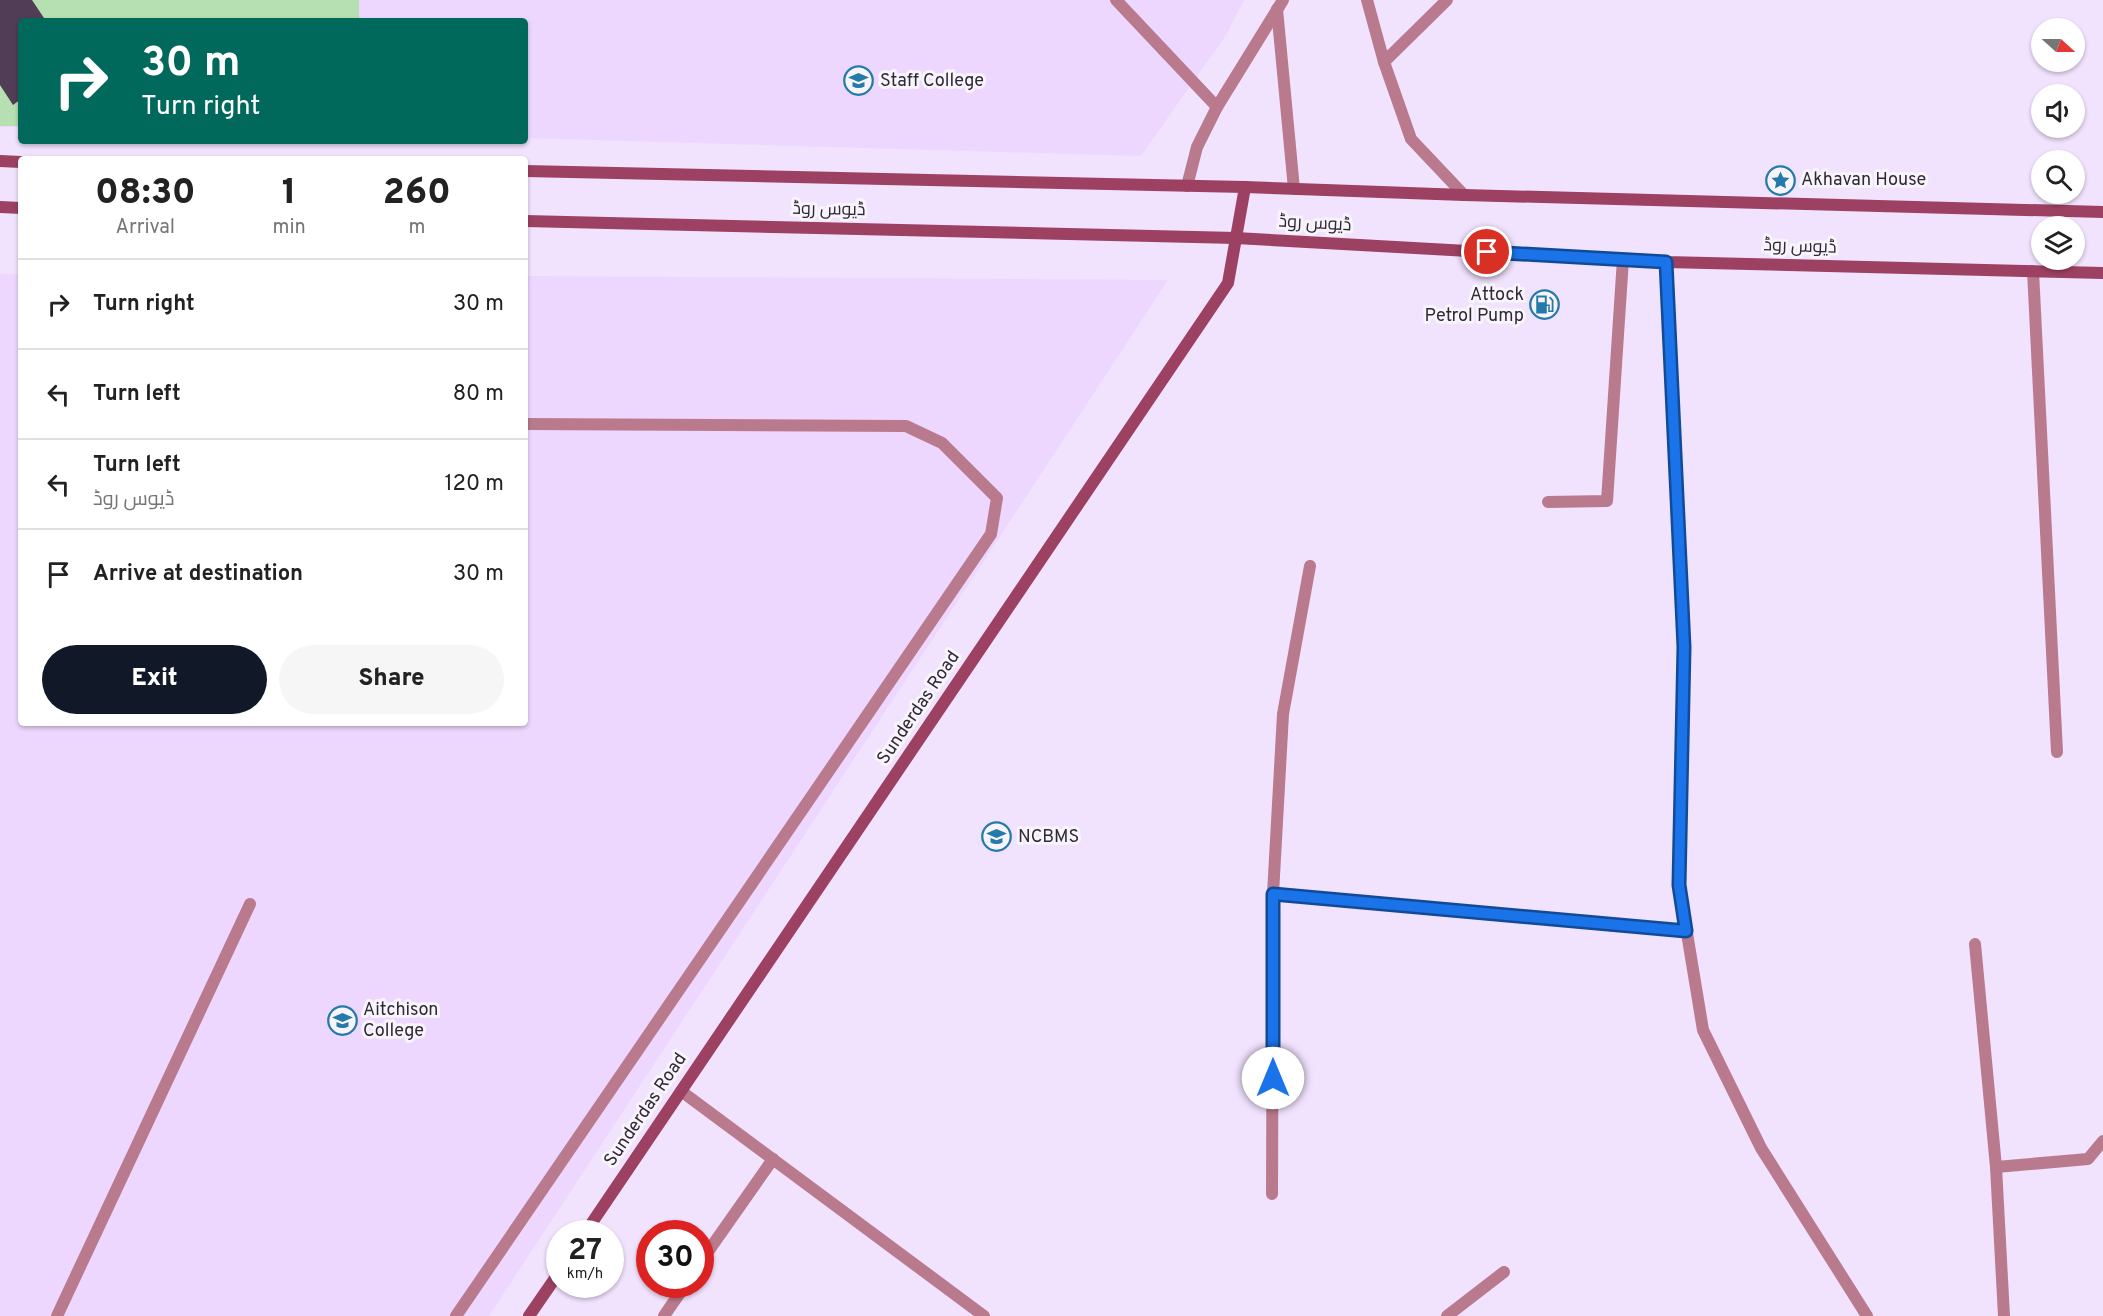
<!DOCTYPE html>
<html lang="en">
<head>
<meta charset="utf-8">
<style>
  :root { --surface:#fff; --page:#f6f6f6; --text:#222; --muted:#767676; --line:#e0e0e0; --accent:#111827 }
  body { margin:0; font-family:Overpass,Cairo,sans-serif; background:var(--page); color:var(--text); height:100vh; display:flex; flex-direction:column; font-size:22px; white-space:nowrap }
  * { box-sizing:border-box; margin:0 }
  p { font-size:20px; color:var(--muted) }
  .icon { flex:none; width:33px; height:33px; fill:none; stroke:currentColor; stroke-width:2; stroke-linecap:round; stroke-linejoin:round }
  .map { position:relative; flex:1; overflow:hidden }
  .panel { position:absolute; left:18px; top:156px; width:510px; height:570px; display:flex; flex-direction:column; background:var(--surface); border-radius:6px; box-shadow:0 2px 4px #0004 }
  .panel>* { flex:none }
  .guide { position:absolute; left:18px; top:18px; width:510px; height:126px; border-radius:6px; box-shadow:0 2px 4px #0004; background:#00695c; color:#fff; overflow:hidden }
  .needle { width:39px; rotate:111deg }
  .fabs { position:absolute; left:2031px; top:18px; display:grid; gap:12px }
  .fabs a { display:grid; place-items:center; width:54px; height:54px; border-radius:50%; background:var(--surface); box-shadow:0 2px 4px #0004; font-size:30px }
  .speed { position:absolute; left:546px; top:1220px; display:flex; gap:12px; font-size:30px; font-weight:700; text-align:center }
  .speed>* { display:grid; place-content:center; width:78px; height:78px; border-radius:50%; background:var(--surface); box-shadow:0 2px 4px #0004; line-height:1 }
  .speed small { font-size:15px; font-weight:400 }
  .speed .limit { border:9px solid #d22; background:#fff; color:#111 }
  .pin { position:absolute; display:grid; place-items:center; width:51px; height:51px; color:#fff; margin:-26px; border:3px solid #fff; border-radius:50%; box-shadow:0 2px 6px #0007 }
  .me { position:absolute; width:66px; margin:-33px; rotate:0deg; stroke-linejoin:round; filter:drop-shadow(0 0 4px #0008) }
  .turn { display:flex; align-items:center; gap:21px; height:126px; padding:0 24px; font-size:27px }
  .turn .icon { width:78px; height:78px; stroke-width:2.5 }
  .turn b { display:block; font-size:42px; line-height:51px }
  .eta { display:flex; justify-content:space-evenly; align-items:center; height:102px; text-align:center }
  .eta b { font-size:36px; font-weight:800; line-height:42px }
  .action { display:flex; gap:12px; margin-top:auto; padding:12px 24px }
  .action a { flex:1; height:69px; border-radius:36px; background:var(--accent); color:#fff; font-size:24px; font-weight:800; line-height:69px; text-align:center }
  .action a+a { background:var(--page); color:var(--text) }
  ul { padding:0; list-style:none }
  li { display:flex; align-items:center; gap:18px; height:90px; padding:0 24px; border-top:2px solid var(--line) }
  li div { flex:1 }
  li b { display:block; font-size:22px }
  li em { font-style:normal }
  .map>svg:first-child { display:block }
  .built { fill:#edd7ff }
  .green { fill:#b7e0b2 }
  .building { fill:#513d56 }
  .lines { fill:none; stroke-linecap:round; stroke-linejoin:round }
  .service { stroke:#ba7a8d; stroke-width:12 }
  .minor { stroke:#ba7a8d; stroke-width:12 }
  .secondary { stroke:#9c4161; stroke-width:12 }
  .route-casing { stroke:#114b97; stroke-width:15 }
  .route { stroke:#1a73e8; stroke-width:10 }
  .labels { text-anchor:middle; dominant-baseline:central; stroke-width:6; stroke-linejoin:round; paint-order:stroke }
  .poi-label { font-size:18px; fill:#302935; stroke:#f8f4fb; text-anchor:start }
  .street-label { font-size:18px; fill:#302935; stroke:#f8f4fb }
</style>
</head>
<body>
<div class="map">
<svg width="2103" height="1316" viewBox="0 0 2103 1316">
  <rect width="100%" height="100%" fill="#f1e2fd"/>
  <g class="built">
    <path d="M0 0H1244L1226 35 1141 156 525 138V21H21V127H0Z"/>
    <path d="M0 274H21V723H525V276L1168 280 489 1316H0Z"/>
  </g>
  <path class="green" d="M0 0H359V21H21V126H0Z"/>
  <path class="building" d="M0 0H32L46 21H21V99L13 105 0 85Z"/>
  <g class="lines">
    <g class="service">
      <path d="M1116 0 1217 107"/>
      <path d="M2033 271 2057 752"/>
      <path d="M1548 502 1607 501 1623 259"/>
      <path d="M57 1316 250 904"/>
      <path d="M456 1316 991 534 997 498 942 443 906 426 525 424"/>
    </g>
    <g class="minor">
      <path d="M1367 0 1384 62 1411 139 1464 195"/>
      <path d="M1277 9 1294 189"/>
      <path d="M1384 62 1447 0"/>
      <path d="M1187 186 1197 147 1217 107 1283 0"/>
      <path d="M1666 262 1684 647 1679 885 1703 1030 1761 1148 1867 1316"/>
      <path d="M1273 894 1686 931"/>
      <path d="M1975 944 1996 1167 2004 1316"/>
      <path d="M681 1091 984 1316"/>
      <path d="M1996 1167 2088 1159 2103 1141"/>
      <path d="M1272 1194 1273 894 1283 714 1310 566"/>
      <path d="M700 1263 773 1159"/>
      <path d="M664 1316 686 1284"/>
      <path d="M1447 1316 1504 1272"/>
    </g>
    <g class="secondary">
      <path d="M0 161 21 162"/>
      <path d="M525 171 1245 187 1464 195 2103 212"/>
      <path d="M0 207 21 208"/>
      <path d="M525 221 1236 238 1666 262 2103 273"/>
      <path d="M585 1233 1228 283 1245 187"/>
      <path d="M529 1316 560 1271"/>
    </g>
  </g>
  <g class="lines">
    <defs>
      <path id="route" d="M1273 1078V894L1686 931 1679 885 1684 647 1666 262 1487 252"/>
    </defs>
    <use href="#route" class="route-casing"/>
    <use href="#route" class="route"/>
  </g>
  <defs>
    <symbol id="university-ring" viewBox="-11 -11 22 22"><circle r="9.5" fill="#f8f4fb" stroke="#247aa9" stroke-width="1.5"/><path d="M0-5L7-2L0 1L-7-2ZM-4 1L0 2.5L4 1V4Q0 6-4 4Z" fill="#247aa9"/></symbol>
    <symbol id="sight-ring" viewBox="-11 -11 22 22"><circle r="9.5" fill="#f8f4fb" stroke="#247aa9" stroke-width="1.5"/><path d="M0-6L1.8-2.2L6-1.7L2.9 1.2L3.7 5.4L0 3.3L-3.7 5.4L-2.9 1.2L-6-1.7L-1.8-2.2Z" fill="#247aa9"/></symbol>
    <symbol id="fuel-ring" viewBox="-11 -11 22 22"><circle r="9.5" fill="#f8f4fb" stroke="#247aa9" stroke-width="1.5"/><path d="M-5.5-6h7V0h2V4h1.3V-2.5L3-4.5l.8-.8L6-3V5H2.5V1h-1V6h-7ZM-4.2-4.7v3.2H.2V-4.7Z" fill="#247aa9"/></symbol>
    <symbol id="school-ring" viewBox="-11 -11 22 22"><circle r="9.5" fill="#f8f4fb" stroke="#247aa9" stroke-width="1.5"/><path d="M0-5L7-2L0 1L-7-2ZM-4 1L0 2.5L4 1V4Q0 6-4 4Z" fill="#247aa9"/></symbol>
  </defs>
  <g fill-rule="evenodd">
    <use href="#university-ring" x="842" y="64" width="33" height="33"/>
    <use href="#sight-ring" x="1764" y="164" width="33" height="33"/>
    <use href="#fuel-ring" x="1528" y="288" width="33" height="33"/>
    <use href="#school-ring" x="980" y="820" width="33" height="33"/>
    <use href="#university-ring" x="326" y="1004" width="33" height="33"/>
  </g>
  <g class="labels">
    <g class="poi-label">
      <text x="880" y="81">Staff College</text>
      <text x="1801" y="180">Akhavan House</text>
      <text x="1524" y="295" text-anchor="end">Attock<tspan x="1524" dy="21">Petrol Pump</tspan></text>
      <text x="1018" y="837">NCBMS</text>
      <text x="363" y="1010">Aitchison<tspan x="363" dy="21">College</tspan></text>
    </g>
    <g class="street-label">
      <text transform="translate(829 210) rotate(1)">ڈیوس روڈ</text>
      <text transform="translate(1315 224) rotate(3)">ڈیوس روڈ</text>
      <text transform="translate(1800 247) rotate(2)">ڈیوس روڈ</text>
      <text transform="translate(919 708) rotate(-56)">Sunderdas Road</text>
      <text transform="translate(646 1110) rotate(-56)">Sunderdas Road</text>
    </g>
  </g>
</svg>
<div class="fabs">
<a><svg class="needle" viewBox="-14 -14 28 28"><path d="M0-13l5 13h-10z" fill="#e53935"/><path d="M0 13l5-13h-10z" fill="#767676"/></svg></a>
<a><svg class="icon" aria-label="sound" viewBox="0 0 24 24"><path d="M4 9h4l5-4v14l-5-4H4zM17 9q2 3 0 6"/></svg></a>
<a><svg class="icon" aria-label="search" viewBox="0 0 24 24"><circle cx="10" cy="10" r="6"/><path d="M15 15l6 6"/></svg></a>
<a><svg class="icon" aria-label="layers" viewBox="0 0 24 24"><path d="M12 4l9 5-9 5-9-5zM3 14l9 5 9-5"/></svg></a>
</div>
<div class="speed"><div>27<small>km/h</small></div><div class="limit">30</div></div>
<div class="pin" style="left:1487px;top:252px;background:#d93025"><svg class="icon" aria-label="arrive" viewBox="0 0 24 24"><path d="M6 21V4h12l-3 4 3 4H6"/></svg></div>
<svg class="me" style="left:1273px;top:1078px" viewBox="-20 -20 40 40"><circle r="19" fill="#fff"/><path d="M0-13L10 11 0 6-10 11z" fill="#1a73e8"/></svg>
<div class="guide">
<div class="turn"><svg class="icon" aria-label="right" viewBox="0 0 24 24"><path d="M7 20v-9h11M14 6l5 5-5 5"/></svg><div><b>30 m</b>Turn right</div></div>
</div>
<section class="panel">
<div class="eta">
<div><b>08:30</b><p>Arrival</p></div>
<div><b>1</b><p>min</p></div>
<div><b>260</b><p>m</p></div>
</div>
<ul>
<li><svg class="icon" aria-label="right" viewBox="0 0 24 24"><path d="M7 20v-9h11M14 6l5 5-5 5"/></svg><div><b>Turn right</b></div><em>30 m</em></li>
<li><svg class="icon" aria-label="left" viewBox="0 0 24 24"><path d="M17 20v-9H6M10 6l-5 5 5 5"/></svg><div><b>Turn left</b></div><em>80 m</em></li>
<li><svg class="icon" aria-label="left" viewBox="0 0 24 24"><path d="M17 20v-9H6M10 6l-5 5 5 5"/></svg><div><b>Turn left</b><p>ڈیوس روڈ</p></div><em>120 m</em></li>
<li><svg class="icon" aria-label="arrive" viewBox="0 0 24 24"><path d="M6 21V4h12l-3 4 3 4H6"/></svg><div><b>Arrive at destination</b></div><em>30 m</em></li>
</ul>
<div class="action"><a>Exit</a><a>Share</a></div>
</section>
</div>
</body>
</html>
